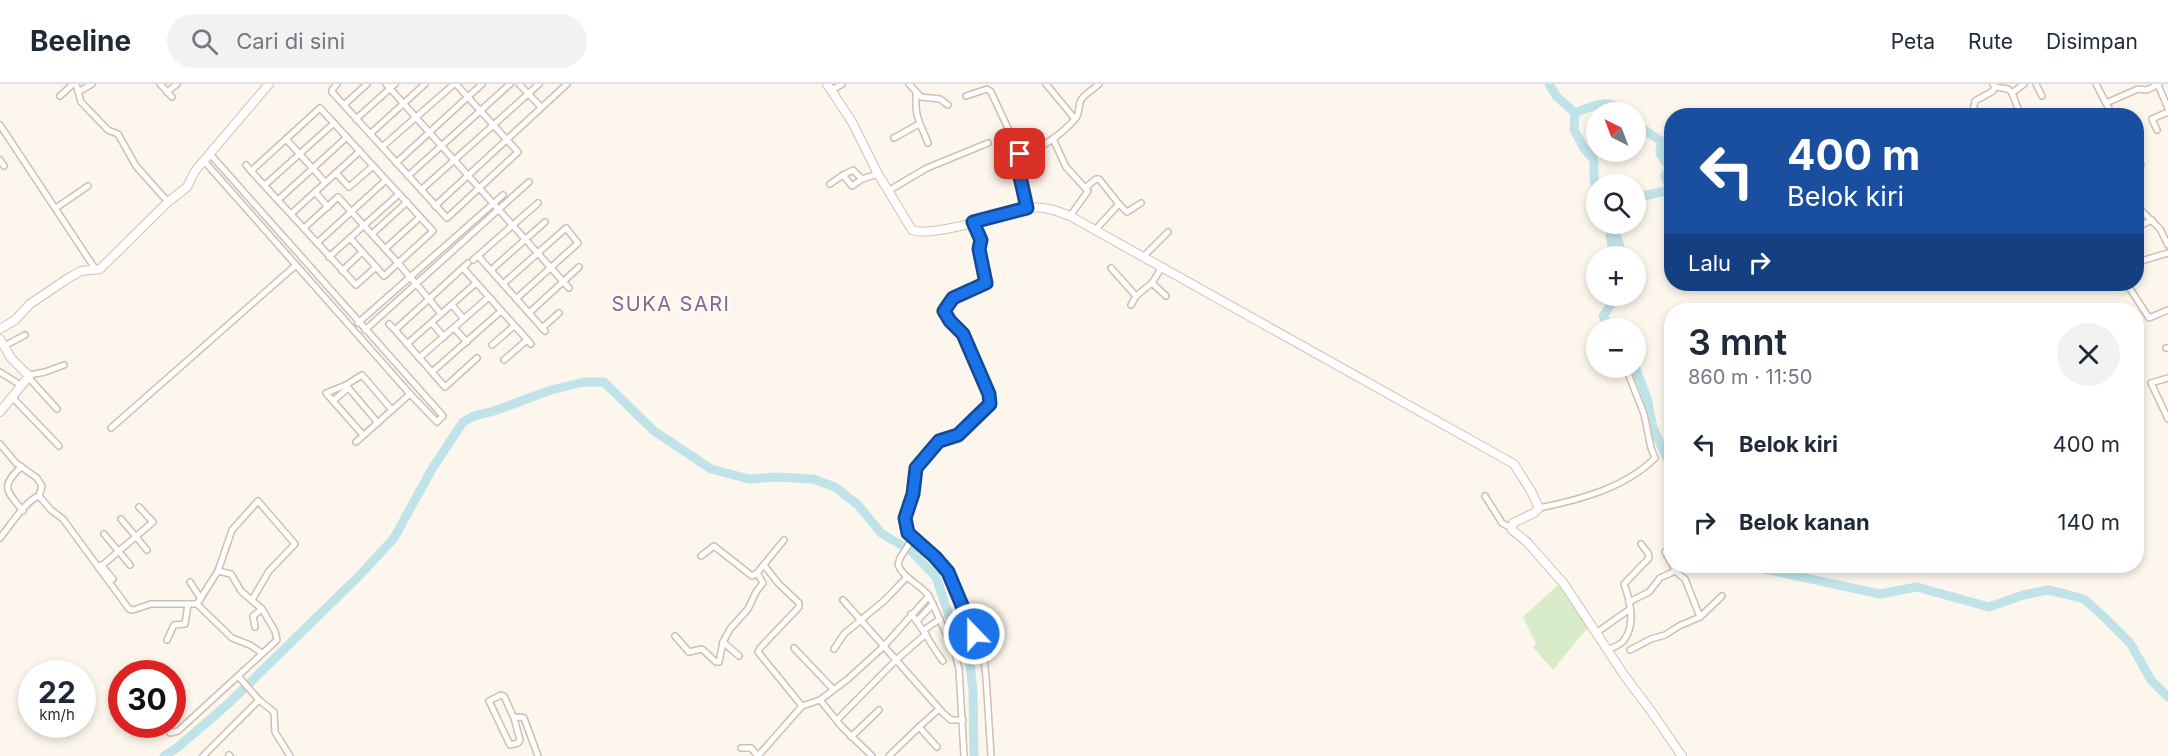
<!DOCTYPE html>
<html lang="id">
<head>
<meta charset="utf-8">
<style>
  :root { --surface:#fff; --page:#f2f2f3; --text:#1f2937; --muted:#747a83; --line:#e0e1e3 }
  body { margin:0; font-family:Inter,sans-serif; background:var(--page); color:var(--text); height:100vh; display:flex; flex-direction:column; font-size:22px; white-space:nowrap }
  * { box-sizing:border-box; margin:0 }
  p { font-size:20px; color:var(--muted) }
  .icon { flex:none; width:33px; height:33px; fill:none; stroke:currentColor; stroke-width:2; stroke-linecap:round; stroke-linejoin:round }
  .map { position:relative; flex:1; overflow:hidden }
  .details { position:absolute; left:1664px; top:219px; width:480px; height:270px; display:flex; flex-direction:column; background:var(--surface); border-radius:24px; box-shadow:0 3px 9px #0003 }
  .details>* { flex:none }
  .hud { position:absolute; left:1664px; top:24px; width:480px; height:183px; border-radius:24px; box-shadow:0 3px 9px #0003; background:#1a4fa0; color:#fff; overflow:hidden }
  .needle { width:39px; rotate:318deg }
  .tools { position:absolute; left:1586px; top:18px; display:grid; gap:12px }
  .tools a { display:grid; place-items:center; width:60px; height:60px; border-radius:50%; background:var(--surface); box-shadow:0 3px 9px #0003; font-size:30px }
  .speed { position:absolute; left:18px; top:576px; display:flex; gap:12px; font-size:30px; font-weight:700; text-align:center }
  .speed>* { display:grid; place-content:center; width:78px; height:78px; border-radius:50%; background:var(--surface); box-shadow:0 3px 9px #0003; line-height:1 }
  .speed small { font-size:15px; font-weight:400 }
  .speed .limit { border:9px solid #d22; background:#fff; color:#111 }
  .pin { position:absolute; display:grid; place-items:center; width:51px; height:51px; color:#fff; margin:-26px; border-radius:12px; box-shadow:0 3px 9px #0006 }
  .me { position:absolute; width:66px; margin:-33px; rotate:338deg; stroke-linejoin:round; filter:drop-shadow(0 0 4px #0008) }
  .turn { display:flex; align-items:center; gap:21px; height:126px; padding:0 24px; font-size:27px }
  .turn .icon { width:78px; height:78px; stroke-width:2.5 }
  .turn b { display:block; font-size:42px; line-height:51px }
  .then { display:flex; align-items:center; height:57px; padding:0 24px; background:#0003; gap:12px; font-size:22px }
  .round { display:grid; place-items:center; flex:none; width:63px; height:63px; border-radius:32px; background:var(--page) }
  .headline { display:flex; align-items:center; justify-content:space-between; height:102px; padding:0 24px }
  h1 { font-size:36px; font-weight:600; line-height:45px }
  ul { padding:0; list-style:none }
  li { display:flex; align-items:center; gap:18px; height:78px; padding:0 24px }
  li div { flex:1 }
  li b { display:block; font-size:22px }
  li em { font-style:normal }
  header { display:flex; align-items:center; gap:36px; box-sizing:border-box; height:84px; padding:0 30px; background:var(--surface); border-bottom:2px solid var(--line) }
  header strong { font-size:28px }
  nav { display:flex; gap:33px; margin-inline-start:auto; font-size:21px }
  .search { width:420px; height:54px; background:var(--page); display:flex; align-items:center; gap:15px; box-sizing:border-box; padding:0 21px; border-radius:33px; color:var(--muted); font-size:22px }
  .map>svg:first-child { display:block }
  .green { fill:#d8ecc9 }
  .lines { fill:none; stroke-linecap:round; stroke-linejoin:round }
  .river { stroke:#bfe3e8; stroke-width:9 }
  .street-casing { stroke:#d1beb0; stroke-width:8 }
  .secondary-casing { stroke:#d6c0b0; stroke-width:10 }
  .street { stroke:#fff; stroke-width:5 }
  .secondary { stroke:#fff; stroke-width:8 }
  .route-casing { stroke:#114b97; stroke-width:15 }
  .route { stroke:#1a73e8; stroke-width:10 }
  .labels { text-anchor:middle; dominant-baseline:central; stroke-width:5; stroke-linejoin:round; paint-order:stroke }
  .quarter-label { font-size:20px; letter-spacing:1.5px; fill:#846695; stroke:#fffaf3 }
</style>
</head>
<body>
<header>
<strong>Beeline</strong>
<div class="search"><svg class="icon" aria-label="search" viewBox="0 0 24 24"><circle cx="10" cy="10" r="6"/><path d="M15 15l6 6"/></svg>Cari di sini</div>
<nav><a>Peta</a><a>Rute</a><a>Disimpan</a></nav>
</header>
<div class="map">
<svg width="2168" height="672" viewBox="0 0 2168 672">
  <rect width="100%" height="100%" fill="#fdf6ec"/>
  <path class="green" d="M1558 501 1590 543 1583 549 1553 586 1533 563 1536 560 1523 533Z"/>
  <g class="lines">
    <g class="river">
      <path d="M1549 0 1556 12 1575 29C1591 23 1609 12 1622 28"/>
      <path d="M1575 29 1574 46 1584 64 1594 76V96L1596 102"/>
      <path d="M1635 40 1661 57 1660 70 1670 84 1665 92 1670 106 1635 114"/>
      <path d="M1613 140 1623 172"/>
      <path d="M1610 151 1614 172"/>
      <path d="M1610 244 1603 232 1612 219 1621 215V212"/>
      <path d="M1635 283 1647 314 1653 344 1671 383"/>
      <path d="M1756 482 1764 485 1880 510 1917 503 1989 523 2023 511 2048 506 2065 510 2084 515 2104 533 2130 559 2151 596 2168 613"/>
      <path d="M164 672 178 663 229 619 359 492 394 454 432 385 463 338 474 332 494 327 551 306 584 298H604L654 347 711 385 749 395 776 393 813 395 835 403 858 421 881 449 911 467 936 493 949 532 969 571 973 607 974 672"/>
    </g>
    <defs>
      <g id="street">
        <path d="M76 0 81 18 108 46 118 50 136 82 168 118"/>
        <path d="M160 0 172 13"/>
        <path d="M337 0 332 6V8L447 134 518 68 456 0"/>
        <path d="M386 0 569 204"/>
        <path d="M519 0 541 23"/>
        <path d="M909 0 921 13 940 15 948 21"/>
        <path d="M1046 0 1075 35"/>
        <path d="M2036 0 2042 12"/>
        <path d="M2096 0 2113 32"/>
        <path d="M2158 1 2168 24"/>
        <path d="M1995 3 2008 5 2012 9"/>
        <path d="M832 6 842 0"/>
        <path d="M78 8 92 0"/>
        <path d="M167 8 177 0"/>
        <path d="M916 10C915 35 919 36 928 59"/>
        <path d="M60 12 73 0"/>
        <path d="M966 12 987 5 991 8 1020 70 1017 76 1027 124"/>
        <path d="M2106 19 2138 5 2147 6 2159 0"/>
        <path d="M344 21 367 0"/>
        <path d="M1972 32 1975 17 1993 7 1995 3 1993 0"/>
        <path d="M2021 32 2012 9 2024 0"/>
        <path d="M356 35 395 0"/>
        <path d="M0 41 96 186"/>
        <path d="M2157 46 2152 35 2168 28"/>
        <path d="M370 50 425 0"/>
        <path d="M894 54 919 40"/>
        <path d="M286 55 325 98"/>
        <path d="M1053 55 1066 83 1088 107 1070 132"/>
        <path d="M382 63 454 0"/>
        <path d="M1020 70C1041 65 1061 51 1076 34 1080 28 1078 22 1081 16 1084 10 1094 5 1099 0"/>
        <path d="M2136 72 2141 81 2136 88"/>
        <path d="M0 76 4 82"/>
        <path d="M204 77 410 310 437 338 443 332 210 70"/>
        <path d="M396 79 482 0"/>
        <path d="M246 81 251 87 356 201 376 183 350 154 329 173"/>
        <path d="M251 87 320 24 386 96 317 159"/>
        <path d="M336 89 349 103 373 82"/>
        <path d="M843 91 853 86 862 95"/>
        <path d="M408 92 510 0"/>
        <path d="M386 96 399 110"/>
        <path d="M830 100 843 91 852 102 862 95 878 90"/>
        <path d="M265 101 334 39"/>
        <path d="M1085 104 1096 95H1099L1119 120 1095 146"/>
        <path d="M421 106 539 0"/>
        <path d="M888 107 927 84 988 59"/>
        <path d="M315 108 328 123"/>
        <path d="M278 116 347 53"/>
        <path d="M1119 120 1127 128 1141 119"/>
        <path d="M2136 121 2160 145 2168 161"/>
        <path d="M435 122 567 0"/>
        <path d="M56 124 88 102"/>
        <path d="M291 130 360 67"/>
        <path d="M973 138C977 147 984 157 979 165L986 199 953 214 944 227 950 237 963 250 990 318 988 323 956 353 939 357 916 384 913 410 905 434 908 449 935 473 948 487 979 558 984 575 986 593 991 672"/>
        <path d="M304 144 338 113 398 179 433 147 399 110 350 154"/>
        <path d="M2136 144 2152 136"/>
        <path d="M372 150 407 118"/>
        <path d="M385 165 420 133"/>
        <path d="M478 172 545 247"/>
        <path d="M1143 173 1168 148"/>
        <path d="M2136 175 2141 177 2168 169"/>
        <path d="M473 176 538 119"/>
        <path d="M376 183 384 192 398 179 429 215 468 179"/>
        <path d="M1162 183 1152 199 1166 212"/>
        <path d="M463 184 531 260"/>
        <path d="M1111 184 1136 212"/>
        <path d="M491 186 545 138"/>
        <path d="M342 187 362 168"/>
        <path d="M503 200 566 144 578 159 516 215"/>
        <path d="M2127 200 2149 234 2168 226"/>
        <path d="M452 221 464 235"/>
        <path d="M1131 221 1136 212 1152 199"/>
        <path d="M529 229 579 183"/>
        <path d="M358 239 503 111"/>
        <path d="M432 239 444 253"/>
        <path d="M389 240 395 246 429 215 441 230 476 199"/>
        <path d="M454 244 467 258"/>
        <path d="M542 244 559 229"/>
        <path d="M365 246 529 98"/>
        <path d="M395 246 445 303 477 274"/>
        <path d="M407 260 441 230"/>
        <path d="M492 261 514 242"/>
        <path d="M4 262 25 251"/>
        <path d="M2166 264H2168"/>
        <path d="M419 274 489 213"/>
        <path d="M504 276 527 256"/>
        <path d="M0 288 22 302"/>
        <path d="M432 288 501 227"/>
        <path d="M29 291 45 288 64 281"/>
        <path d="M29 294 57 325"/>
        <path d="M2168 294 2151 299 2168 335"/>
        <path d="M346 301 362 291 392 326"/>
        <path d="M13 314 59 362"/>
        <path d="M333 317 348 304"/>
        <path d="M111 344 296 181"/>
        <path d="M363 351 326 309 346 301 378 339"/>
        <path d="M356 358 410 310"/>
        <path d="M0 360 16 379 37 394 42 402 39 412 51 426 63 435 129 525 133 526 151 520H197L232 554 250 561 262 569"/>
        <path d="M21 383C0 403 6 406 23 427"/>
        <path d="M1485 412 1502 439 1511 444"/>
        <path d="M1539 424C1579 416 1625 404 1655 374L1651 364 1644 330 1626 284"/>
        <path d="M121 435 147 466"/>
        <path d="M104 450 130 481"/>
        <path d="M0 454C9 443 27 415 39 412"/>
        <path d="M1665 468 1671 478"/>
        <path d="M701 472 714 462 752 492 757 489"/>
        <path d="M101 481 113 495"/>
        <path d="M764 481 778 499 799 519V523L760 564 758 568 802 622"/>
        <path d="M99 484 153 438 139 423"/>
        <path d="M218 487 231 490 241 507 262 525 275 547 277 556 238 592 259 616 274 628 275 648 290 672"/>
        <path d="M1675 487 1685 495 1700 533"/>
        <path d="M190 498 201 515"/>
        <path d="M929 512 955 569 959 585 964 672"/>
        <path d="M843 516 943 629 951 636H963"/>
        <path d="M1629 518 1649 508 1660 494 1675 487 1673 482"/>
        <path d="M197 520 218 487 232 446 258 417 295 460 269 487 252 516"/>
        <path d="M911 530C924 545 931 562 943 577"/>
        <path d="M917 537 933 520"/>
        <path d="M255 543 253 532 262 525"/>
        <path d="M924 546 940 535"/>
        <path d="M1596 549 1630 525"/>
        <path d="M675 552 689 568 702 565 716 578H719L723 558 730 545 748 525 756 508 763 499 757 489 784 456"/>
        <path d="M167 556 174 541 185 540 188 520"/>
        <path d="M723 558 739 572"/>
        <path d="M794 564 833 605"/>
        <path d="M834 565 844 550 885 516 907 493"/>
        <path d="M1608 566C1613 563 1621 561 1624 556 1636 541 1630 516 1624 500L1649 474 1648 469 1641 460"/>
        <path d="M1630 566 1651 555 1665 551 1679 542 1700 533 1722 512"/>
        <path d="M163 590 165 586"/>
        <path d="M820 616 842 643 872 672"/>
        <path d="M514 634 520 656 518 659 510 661 489 617 501 611 504 612 514 634 520 633 524 634 538 672"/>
        <path d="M837 636 896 576 926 550"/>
        <path d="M167 640 170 649 178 647 238 592"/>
        <path d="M919 643 939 625"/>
        <path d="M851 653 879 626"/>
        <path d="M741 664H751L758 672"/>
        <path d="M229 671 230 672"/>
        <path d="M203 672 259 616"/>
        <path d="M758 672 802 622 820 616 848 595 883 563 929 512C920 500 904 495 898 481L900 474 913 454"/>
        <path d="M889 672 919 643 937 663"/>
      </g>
      <g id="secondary">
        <path d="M827 0 852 38 878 90 912 146C931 154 1005 130 1027 124 1044 122 1055 126 1070 132L1514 380 1531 407 1539 424 1534 429 1513 439 1512 446 1527 458 1564 500 1624 591 1651 627 1682 672"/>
        <path d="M0 245 15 236 30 220 67 195 81 187 100 185 168 118 187 103 195 87 269 0"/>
        <path d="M0 255 11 274 29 292 0 328"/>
      </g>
    </defs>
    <use href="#street" class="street-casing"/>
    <use href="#secondary" class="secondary-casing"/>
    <use href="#street" class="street"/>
    <use href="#secondary" class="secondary"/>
  </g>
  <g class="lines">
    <defs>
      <path id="route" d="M974 550 948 488 935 473 908 449 905 434 913 410 916 384 939 357 958 351 990 320 989 310 963 250 950 237 944 227 953 214 986 199 979 165 981 156 973 138 1027 124 1017 79V74L1020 70"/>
    </defs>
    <use href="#route" class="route-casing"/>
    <use href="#route" class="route"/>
  </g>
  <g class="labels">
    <g class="quarter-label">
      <text x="671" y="220">SUKA SARI</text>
    </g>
  </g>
</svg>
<div class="tools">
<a><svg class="needle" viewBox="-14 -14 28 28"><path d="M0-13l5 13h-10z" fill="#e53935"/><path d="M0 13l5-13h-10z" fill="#747a83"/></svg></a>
<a><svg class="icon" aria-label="search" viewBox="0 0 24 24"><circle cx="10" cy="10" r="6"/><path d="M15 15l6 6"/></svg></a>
<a>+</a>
<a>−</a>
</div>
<div class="speed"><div>22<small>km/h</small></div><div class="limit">30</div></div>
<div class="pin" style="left:1020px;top:70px;background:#d93025"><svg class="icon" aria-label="arrive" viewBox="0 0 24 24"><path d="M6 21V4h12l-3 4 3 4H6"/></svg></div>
<svg class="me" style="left:974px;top:550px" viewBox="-20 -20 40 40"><circle r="17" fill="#1a73e8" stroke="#fff" stroke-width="3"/><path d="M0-11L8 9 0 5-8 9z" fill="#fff"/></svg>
<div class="hud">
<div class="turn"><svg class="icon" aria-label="left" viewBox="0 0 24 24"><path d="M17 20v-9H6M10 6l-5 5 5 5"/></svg><div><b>400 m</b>Belok kiri</div></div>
<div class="then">Lalu<svg class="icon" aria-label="right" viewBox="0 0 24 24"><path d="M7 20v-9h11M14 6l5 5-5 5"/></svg></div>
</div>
<section class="details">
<div class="headline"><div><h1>3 mnt</h1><p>860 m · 11:50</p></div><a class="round"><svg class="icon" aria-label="close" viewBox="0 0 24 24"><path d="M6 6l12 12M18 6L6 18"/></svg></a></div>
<ul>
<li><svg class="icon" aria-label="left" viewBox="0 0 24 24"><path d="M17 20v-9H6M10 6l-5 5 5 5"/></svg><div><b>Belok kiri</b></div><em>400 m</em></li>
<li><svg class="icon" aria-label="right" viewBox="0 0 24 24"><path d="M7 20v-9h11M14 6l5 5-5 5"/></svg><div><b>Belok kanan</b></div><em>140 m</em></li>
</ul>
</section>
</div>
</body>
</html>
